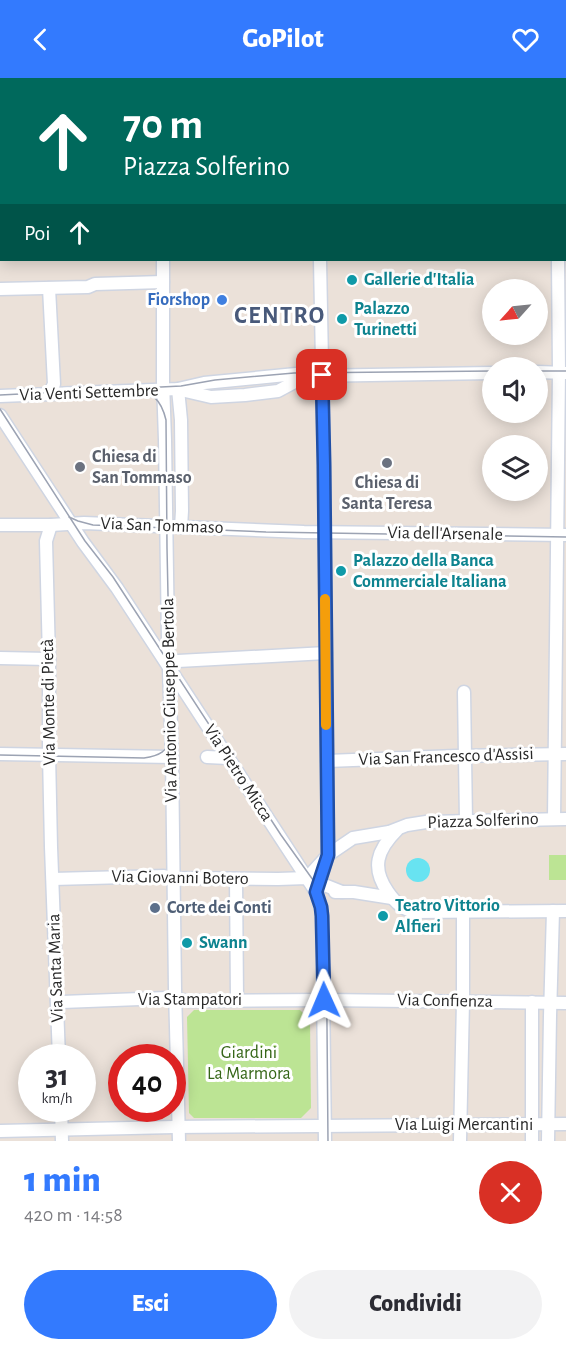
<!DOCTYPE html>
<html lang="it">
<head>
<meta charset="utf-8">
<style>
  :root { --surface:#fff; --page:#f2f2f3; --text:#2b2b33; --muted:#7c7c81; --accent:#337afe }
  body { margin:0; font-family:"Alegreya Sans",sans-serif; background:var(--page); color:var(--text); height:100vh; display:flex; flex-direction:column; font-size:22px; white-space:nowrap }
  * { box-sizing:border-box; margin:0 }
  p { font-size:20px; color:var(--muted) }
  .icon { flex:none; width:33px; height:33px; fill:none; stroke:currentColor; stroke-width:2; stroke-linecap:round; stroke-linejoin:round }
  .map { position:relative; height:1063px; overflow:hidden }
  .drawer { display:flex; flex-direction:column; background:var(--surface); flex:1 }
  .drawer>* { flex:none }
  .hud { position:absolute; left:0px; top:0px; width:567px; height:183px; box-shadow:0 3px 15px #0003; background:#00695c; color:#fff; overflow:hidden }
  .needle { width:39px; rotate:243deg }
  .fabs { position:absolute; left:482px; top:201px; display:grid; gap:12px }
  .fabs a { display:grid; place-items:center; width:66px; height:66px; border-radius:50%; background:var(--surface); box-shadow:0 3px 15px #0003; font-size:30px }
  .speed { position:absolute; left:18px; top:966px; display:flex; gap:12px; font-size:30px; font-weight:700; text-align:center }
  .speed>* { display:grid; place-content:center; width:78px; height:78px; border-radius:50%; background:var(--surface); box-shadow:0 3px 15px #0003; line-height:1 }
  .speed small { font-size:15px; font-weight:400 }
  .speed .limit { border:9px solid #d22; background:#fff; color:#111 }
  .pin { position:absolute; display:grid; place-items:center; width:51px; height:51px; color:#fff; margin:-26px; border-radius:12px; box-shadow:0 3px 9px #0006 }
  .me { position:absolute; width:66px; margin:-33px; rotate:359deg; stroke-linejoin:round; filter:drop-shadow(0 0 4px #0008) }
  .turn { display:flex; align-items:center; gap:21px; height:126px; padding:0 24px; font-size:27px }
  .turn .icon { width:78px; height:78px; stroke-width:2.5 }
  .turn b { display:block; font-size:42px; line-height:51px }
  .then { display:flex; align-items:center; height:57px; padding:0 24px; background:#0003; gap:12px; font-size:22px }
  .round { display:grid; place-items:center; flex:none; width:63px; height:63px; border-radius:32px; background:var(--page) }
  .head { display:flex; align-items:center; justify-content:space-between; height:102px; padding:0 24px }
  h1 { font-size:36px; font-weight:800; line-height:45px; color:var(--accent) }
  .primary-button { display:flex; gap:12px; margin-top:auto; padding:12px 24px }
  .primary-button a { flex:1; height:69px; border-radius:36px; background:var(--accent); color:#fff; font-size:24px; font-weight:800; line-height:69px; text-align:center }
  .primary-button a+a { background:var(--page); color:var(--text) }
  header { display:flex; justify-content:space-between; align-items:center; height:78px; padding:0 24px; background:var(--accent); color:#fff; font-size:27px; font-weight:800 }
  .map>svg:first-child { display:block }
  .green { fill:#bce494 }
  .water { fill:#68e3f1 }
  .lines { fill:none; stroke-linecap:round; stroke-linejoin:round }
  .minor-casing { stroke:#cfd5e2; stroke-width:15 }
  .minor { stroke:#fff; stroke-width:12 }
  .tram { stroke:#9ca3b3; stroke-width:1.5 }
  .route-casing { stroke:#214fa5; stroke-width:15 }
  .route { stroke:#337afe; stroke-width:10 }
  .slow { stroke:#f59e0b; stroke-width:10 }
  .culture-dot { fill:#0f9aa8; stroke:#fff; stroke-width:2 }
  .shop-dot { fill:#3f7fe0; stroke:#fff; stroke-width:2 }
  .worship-dot { fill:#6b7280; stroke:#fff; stroke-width:2 }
  .service-dot { fill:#5c6f8a; stroke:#fff; stroke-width:2 }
  .labels { text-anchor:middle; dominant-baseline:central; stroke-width:6; stroke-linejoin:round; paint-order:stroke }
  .culture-label { font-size:18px; font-weight:bold; fill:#0d838f; stroke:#fff; text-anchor:start }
  .shop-label { font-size:18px; font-weight:bold; fill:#366cbe; stroke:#fff; text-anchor:end }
  .street-label { font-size:18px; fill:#282828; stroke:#fff }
  .worship-label { font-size:18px; font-weight:bold; fill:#5b616d; stroke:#fff; text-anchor:start }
  .service-label { font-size:18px; font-weight:bold; fill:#4e5e75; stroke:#fff; text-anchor:start }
  .park-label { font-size:18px; fill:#356617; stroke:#fff }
  .district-label { font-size:24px; font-weight:bold; letter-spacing:1.5px; fill:#48597a; stroke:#fff }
</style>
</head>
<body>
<header><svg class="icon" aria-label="back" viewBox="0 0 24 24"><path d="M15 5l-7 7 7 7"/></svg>GoPilot<svg class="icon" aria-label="heart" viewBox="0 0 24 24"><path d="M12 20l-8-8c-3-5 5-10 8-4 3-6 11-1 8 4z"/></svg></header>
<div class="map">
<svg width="566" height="1063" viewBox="0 0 566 1063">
  <rect width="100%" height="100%" fill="#ebe1d9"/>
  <g class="green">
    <rect x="549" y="777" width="17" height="25"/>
    <path d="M194 932H300L310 942 311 1030 301 1040H194L189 1035 187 939Z"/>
  </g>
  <circle class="water" cx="418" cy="792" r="12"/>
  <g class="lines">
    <defs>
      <g id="minor">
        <path d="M165 2V0"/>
        <path d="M320 2V0"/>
        <path d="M559 2V0"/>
        <path d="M163 182V304L165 362 168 562 172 679 175 911 179 1063"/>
        <path d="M49 210 54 306 49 316"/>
        <path d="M0 211 88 209 95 206 163 204"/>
        <path d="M537 294 566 295"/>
        <path d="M178 311 181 342 182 433 181 449"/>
        <path d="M181 312 211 319 245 317 278 313 306 298"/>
        <path d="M0 318 178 311 204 305 296 296 310 298 492 295"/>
        <path d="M0 337 83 464 117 510 316 814 321 829 322 838 325 1063"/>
        <path d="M0 447H51L84 445 304 454 566 457"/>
        <path d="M51 447 46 463 49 581V676L51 769 59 980"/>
        <path d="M0 580 49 581"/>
        <path d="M169 590 178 583 326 575"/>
        <path d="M464 614 466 743"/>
        <path d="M0 676 172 679"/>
        <path d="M207 679 228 680"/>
        <path d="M327 683 456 678 566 676"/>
        <path d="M554 741 559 294 558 182"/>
        <path d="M397 752C377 772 371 790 388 814 395 824 402 831 414 834L566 833"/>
        <path d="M307 800 328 777 353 760 389 754 407 747 426 744 566 741"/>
        <path d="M53 801 164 798 173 800 278 801 307 800 342 814"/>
        <path d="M236 801 237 922"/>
        <path d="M316 814 328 777 324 387 320 182"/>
        <path d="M335 814H354L392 820"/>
        <path d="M57 923 62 924 166 920 190 923 324 922 566 925"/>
        <path d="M61 1030 62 1063"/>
        <path d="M0 1053 174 1049 566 1046"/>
        <path d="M460 1063 463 923V833"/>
        <path d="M532 1063V924"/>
        <path d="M548 1063 550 938 553 833"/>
      </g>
    </defs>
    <use href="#minor" class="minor-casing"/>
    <use href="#minor" class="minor"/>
    <g class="tram">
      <path d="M537 293H566"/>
      <path d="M0 317 181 308 215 302 294 295 492 293"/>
      <path d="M0 331 85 463 113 499 281 757 318 809 323 820 326 834 328 1063"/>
      <path d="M69 439 78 443 93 447 266 454 566 459"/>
      <path d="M0 677 144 680C159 678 169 673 171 658L167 470 166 342C161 321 153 315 133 311"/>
    </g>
  </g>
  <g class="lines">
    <defs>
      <path id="route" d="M322 297 324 387 328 777 316 814 321 829 322 838 324 922"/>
    </defs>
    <use href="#route" class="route-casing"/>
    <use href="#route" class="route"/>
    <path class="slow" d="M325 521 326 647"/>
  </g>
  <g class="culture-dot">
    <circle cx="352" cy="202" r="6"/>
    <circle cx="342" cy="241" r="6"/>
    <circle cx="341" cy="493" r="6"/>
    <circle cx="383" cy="838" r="6"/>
    <circle cx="187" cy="865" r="6"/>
  </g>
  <circle class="shop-dot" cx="222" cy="222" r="6"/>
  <g class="worship-dot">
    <circle cx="387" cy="385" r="6"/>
    <circle cx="80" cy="389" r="6"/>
  </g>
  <circle class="service-dot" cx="155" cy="830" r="6"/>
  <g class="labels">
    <g class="culture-label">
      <text x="364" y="202">Gallerie d'Italia</text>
      <text x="354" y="231">Palazzo<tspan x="354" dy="21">Turinetti</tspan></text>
      <text x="353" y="483">Palazzo della Banca<tspan x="353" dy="21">Commerciale Italiana</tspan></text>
      <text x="395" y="828">Teatro Vittorio<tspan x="395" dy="21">Alfieri</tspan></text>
      <text x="199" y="865">Swann</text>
    </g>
    <g class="shop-label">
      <text x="210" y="222">Fiorshop</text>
    </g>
    <g class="street-label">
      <text transform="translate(89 315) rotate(-2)">Via Venti Settembre</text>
      <text transform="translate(162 448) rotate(2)">Via San Tommaso</text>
      <text transform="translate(445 456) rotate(1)">Via dell'Arsenale</text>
      <text transform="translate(170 622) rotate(-91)">Via Antonio Giuseppe Bertola</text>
      <text transform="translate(49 624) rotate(-91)">Via Monte di Pietà</text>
      <text transform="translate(446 679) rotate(-2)">Via San Francesco d'Assisi</text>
      <text transform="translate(238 695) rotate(57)">Via Pietro Micca</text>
      <text transform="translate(483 743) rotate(-2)">Piazza Solferino</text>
      <text transform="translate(180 800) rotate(1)">Via Giovanni Botero</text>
      <text transform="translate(56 890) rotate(-92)">Via Santa Maria</text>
      <text x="190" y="922">Via Stampatori</text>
      <text transform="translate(445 923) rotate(1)">Via Confienza</text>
      <text x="464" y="1047">Via Luigi Mercantini</text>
    </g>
    <g class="worship-label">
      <text x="92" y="379">Chiesa di<tspan x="92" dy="21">San Tommaso</tspan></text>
      <text x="387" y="405" text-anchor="middle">Chiesa di<tspan x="387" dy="21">Santa Teresa</tspan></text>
    </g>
    <g class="service-label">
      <text x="167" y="830">Corte dei Conti</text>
    </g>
    <g class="park-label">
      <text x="249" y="975">Giardini<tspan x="249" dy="21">La Marmora</tspan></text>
    </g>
    <g class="district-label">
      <text x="280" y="238">CENTRO</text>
    </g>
  </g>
</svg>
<div class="fabs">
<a><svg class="needle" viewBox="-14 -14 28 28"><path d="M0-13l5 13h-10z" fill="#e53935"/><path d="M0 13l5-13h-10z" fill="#7c7c81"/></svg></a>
<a><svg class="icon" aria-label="sound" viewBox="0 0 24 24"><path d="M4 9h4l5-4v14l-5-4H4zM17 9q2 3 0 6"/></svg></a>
<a><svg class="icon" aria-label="layers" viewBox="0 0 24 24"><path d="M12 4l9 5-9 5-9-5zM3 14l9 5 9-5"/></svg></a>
</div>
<div class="speed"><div>31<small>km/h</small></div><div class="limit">40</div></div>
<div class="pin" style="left:322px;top:297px;background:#d93025"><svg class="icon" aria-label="arrive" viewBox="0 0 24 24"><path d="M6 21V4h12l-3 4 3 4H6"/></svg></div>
<svg class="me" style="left:324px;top:922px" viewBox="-20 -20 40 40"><path d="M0-17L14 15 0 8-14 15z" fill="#337afe" stroke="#fff" stroke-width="4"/></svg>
<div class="hud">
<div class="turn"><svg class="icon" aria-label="ahead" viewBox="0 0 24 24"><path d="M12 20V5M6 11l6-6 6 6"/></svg><div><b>70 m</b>Piazza Solferino</div></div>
<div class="then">Poi<svg class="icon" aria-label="ahead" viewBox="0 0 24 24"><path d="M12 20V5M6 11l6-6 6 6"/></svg></div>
</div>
</div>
<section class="drawer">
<div class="head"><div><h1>1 min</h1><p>420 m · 14:58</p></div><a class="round" style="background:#d93025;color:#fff"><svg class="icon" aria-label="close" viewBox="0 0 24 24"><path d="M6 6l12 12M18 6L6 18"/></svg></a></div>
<div class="primary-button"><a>Esci</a><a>Condividi</a></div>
</section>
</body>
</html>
